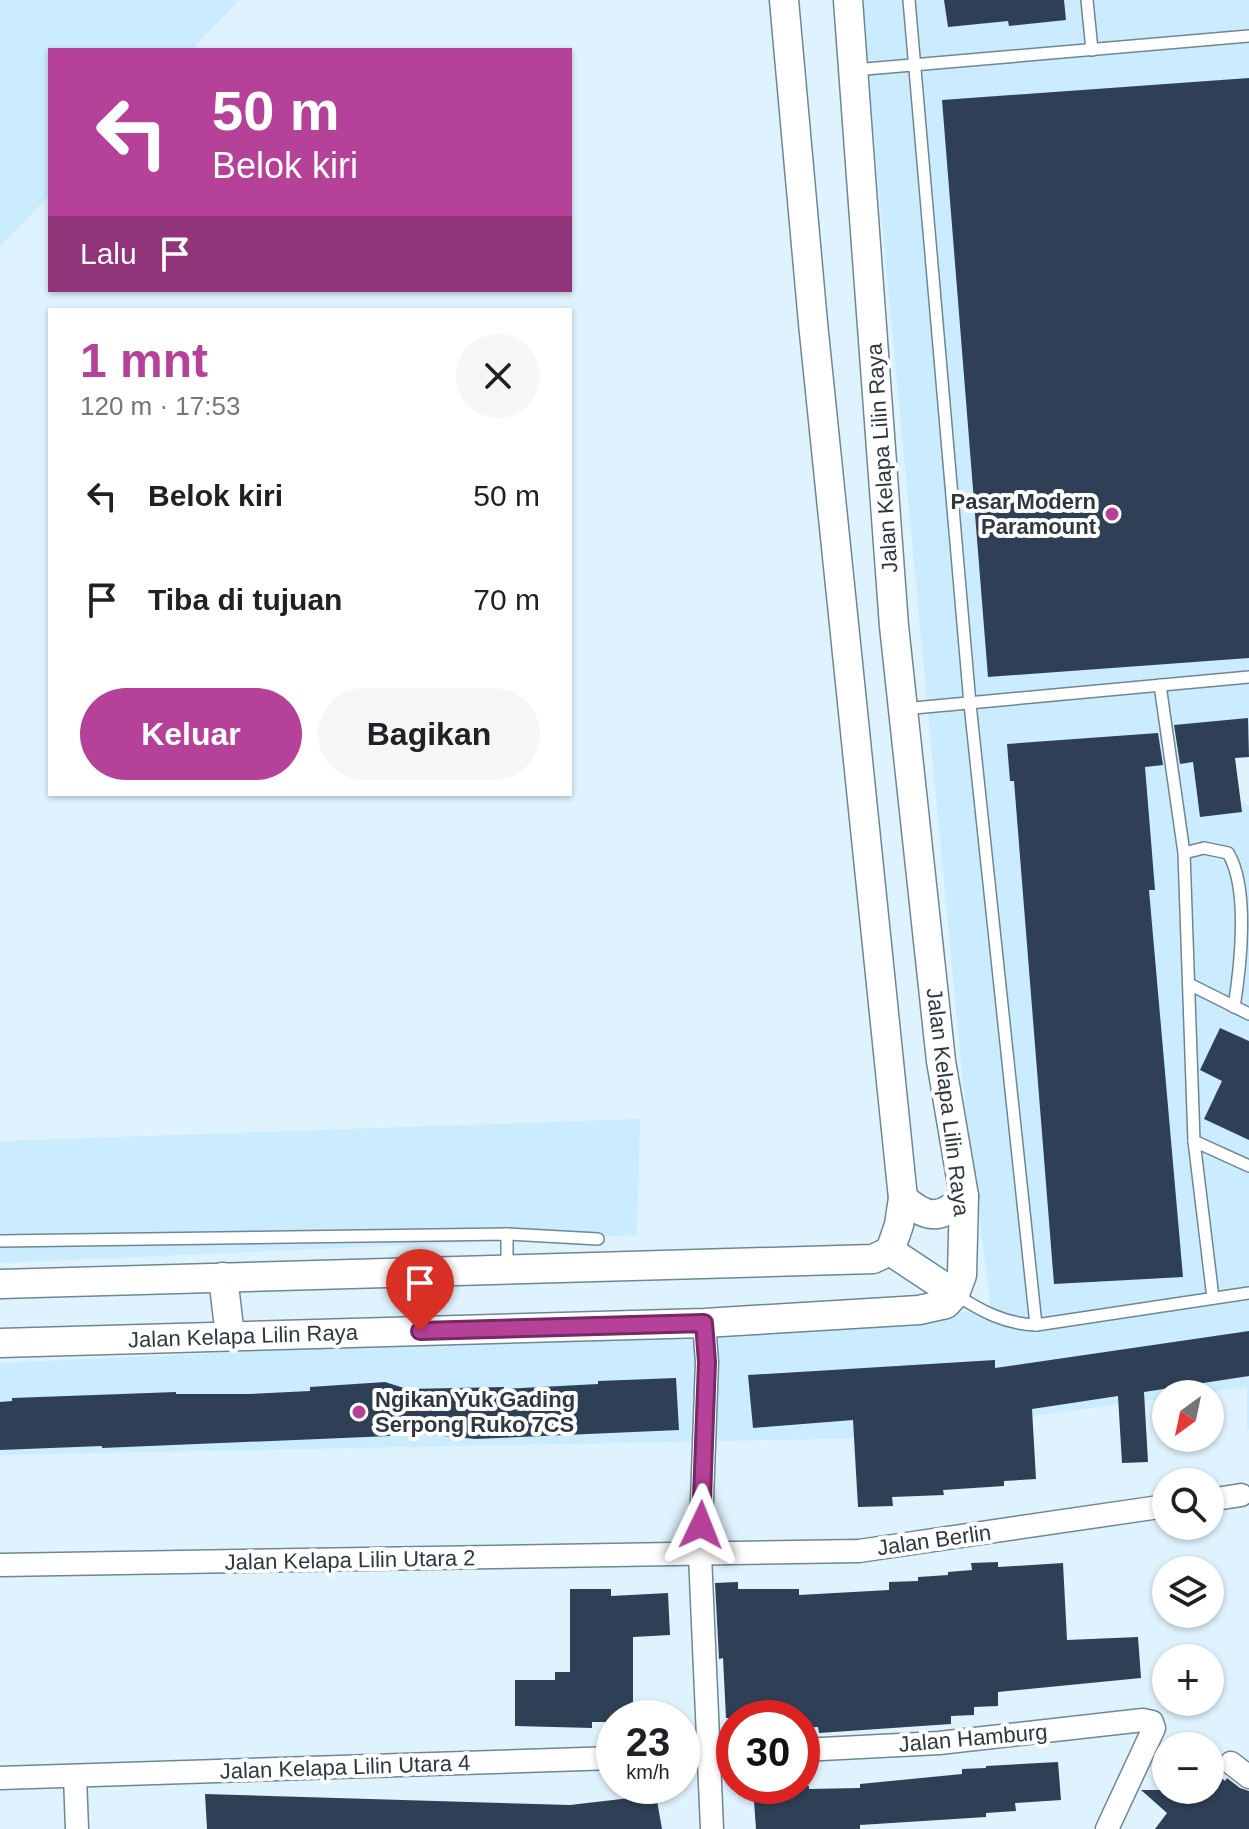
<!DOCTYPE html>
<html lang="id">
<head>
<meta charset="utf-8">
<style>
  :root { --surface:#fff; --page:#f6f6f6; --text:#202124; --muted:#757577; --accent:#b64198 }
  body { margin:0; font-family:Arial,sans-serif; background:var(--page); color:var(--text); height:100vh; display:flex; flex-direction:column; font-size:30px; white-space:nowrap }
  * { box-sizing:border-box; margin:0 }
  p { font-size:26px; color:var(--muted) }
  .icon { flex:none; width:44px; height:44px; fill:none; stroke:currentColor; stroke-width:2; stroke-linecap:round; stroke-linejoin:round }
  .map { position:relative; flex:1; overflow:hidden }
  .panel { position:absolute; left:48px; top:308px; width:524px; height:488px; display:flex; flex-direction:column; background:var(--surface); border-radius:0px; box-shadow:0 2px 6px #0004 }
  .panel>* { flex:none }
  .banner { position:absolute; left:48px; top:48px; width:524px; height:244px; border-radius:0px; box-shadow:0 2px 6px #0004; background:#b64198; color:#fff; overflow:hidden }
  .needle { width:52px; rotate:213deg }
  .fabs { position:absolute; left:1152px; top:1380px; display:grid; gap:16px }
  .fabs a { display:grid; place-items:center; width:72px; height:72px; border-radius:50%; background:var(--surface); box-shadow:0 2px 6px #0004; font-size:40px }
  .speed { position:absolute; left:596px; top:1700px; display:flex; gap:16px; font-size:40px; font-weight:700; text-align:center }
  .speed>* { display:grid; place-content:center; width:104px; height:104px; border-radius:50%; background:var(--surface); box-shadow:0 2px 6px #0004; line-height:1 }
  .speed small { font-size:20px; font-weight:400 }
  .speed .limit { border:12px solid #d22; background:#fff; color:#111 }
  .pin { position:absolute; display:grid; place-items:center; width:68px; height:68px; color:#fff; margin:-82px -34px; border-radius:50% 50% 50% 0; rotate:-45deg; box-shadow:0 0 8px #0007 }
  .pin .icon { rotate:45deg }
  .me { position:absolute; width:88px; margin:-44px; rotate:2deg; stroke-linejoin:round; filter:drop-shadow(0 0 6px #0008) }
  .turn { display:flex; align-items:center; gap:28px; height:168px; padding:0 32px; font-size:36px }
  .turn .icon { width:104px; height:104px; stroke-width:2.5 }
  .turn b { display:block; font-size:56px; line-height:68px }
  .then { display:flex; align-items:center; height:76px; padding:0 32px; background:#0003; gap:16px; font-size:30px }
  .round { display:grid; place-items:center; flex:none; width:84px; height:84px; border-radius:42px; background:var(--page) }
  .overview { display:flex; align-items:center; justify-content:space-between; height:136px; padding:0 32px }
  h1 { font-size:48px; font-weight:700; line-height:60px; color:var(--accent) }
  .button { display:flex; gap:16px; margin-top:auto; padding:16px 32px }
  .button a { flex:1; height:92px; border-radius:48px; background:var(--accent); color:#fff; font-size:32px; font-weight:700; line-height:92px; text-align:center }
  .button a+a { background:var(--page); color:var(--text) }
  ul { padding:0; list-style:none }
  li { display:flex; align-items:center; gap:24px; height:104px; padding:0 32px }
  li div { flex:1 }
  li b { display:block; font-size:30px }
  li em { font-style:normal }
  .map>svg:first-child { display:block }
  .built { fill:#cbebfe }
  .building { fill:#2f4056 }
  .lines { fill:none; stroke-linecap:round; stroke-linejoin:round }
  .service-casing { stroke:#6f8693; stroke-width:14 }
  .minor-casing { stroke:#6f8693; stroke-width:25 }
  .tertiary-casing { stroke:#6f8693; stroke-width:31 }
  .service { stroke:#fff; stroke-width:11 }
  .minor { stroke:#fff; stroke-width:22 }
  .tertiary { stroke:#fff; stroke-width:28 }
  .route-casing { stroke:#762a63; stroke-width:20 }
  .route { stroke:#b64198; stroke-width:14 }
  .poi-dot { fill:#b64198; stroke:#fff; stroke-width:3 }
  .labels { text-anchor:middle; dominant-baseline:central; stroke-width:8; stroke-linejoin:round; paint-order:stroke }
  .street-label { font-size:22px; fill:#2e383e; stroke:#fff }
  .poi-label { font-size:22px; font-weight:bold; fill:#2e383e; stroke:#fff; text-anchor:end }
</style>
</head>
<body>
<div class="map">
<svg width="1249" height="1829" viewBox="0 0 1249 1829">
  <rect width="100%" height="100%" fill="#dff3fe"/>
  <g class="built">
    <path d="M0 0H239L191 50H50V195L0 246Z"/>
    <path d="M861 0H1249V731L1218 787 1249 806V1429H1247V1387L1195 1394H1166V1398L874 1438 0 1455V1363L398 1345 669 1336 991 1310 965 1105Z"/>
    <path d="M640 1119 637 1235 0 1263V1141Z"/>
  </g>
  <g class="building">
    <path d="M944 0H1064L1066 20 1009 26 1008 21 948 27Z"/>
    <path d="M1249 78V658L988 677 942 100Z"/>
    <path d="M1248 718 1249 757 1235 758 1242 812 1200 817 1193 762 1180 764 1174 725Z"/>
    <path d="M1158 733 1163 765 1145 767 1155 890H1149L1183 1277 1054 1284 1014 781H1010L1007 744Z"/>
    <path d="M1220 1028 1249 1041V1140L1204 1119 1222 1081 1200 1070Z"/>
    <path d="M1249 1331V1376L1144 1392 1148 1462 1122 1463 1118 1396 1032 1409 1036 1479 1004 1481V1486L943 1490 944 1495 892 1497 893 1506 858 1507 853 1420 753 1428 748 1375 995 1360V1368Z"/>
    <path d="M676 1378 679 1430 476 1439 389 1431 390 1436 102 1448V1446L0 1450V1402L12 1401V1398L176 1392V1394H249L310 1391V1387L385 1382 407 1389 504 1387V1389L598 1384V1381Z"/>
    <path d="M998 1562V1567L1063 1563 1067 1640 1138 1637 1141 1678 998 1692V1706L974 1707V1715L951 1716V1724L819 1733 818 1727 802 1728V1718H726L723 1658 719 1659 715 1583 738 1582V1589H799V1595L889 1590V1582L918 1581V1577L948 1575V1572L972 1570 971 1563Z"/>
    <path d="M570 1589H611V1596L668 1593 670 1635 633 1637V1718H614V1722H592V1728L515 1726V1680H555V1672H570Z"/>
    <path d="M1058 1762 1061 1800 1015 1803 1016 1811 986 1813V1817L860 1825V1829H756L753 1787 809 1786V1789L860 1788V1784L962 1774V1769L986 1768V1766Z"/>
    <path d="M1218 1775 1225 1781 1227 1778 1240 1788 1249 1791V1829H1155L1167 1813 1141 1790H1180L1194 1801 1205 1790H1210V1784Z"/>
    <path d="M205 1794 570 1805 656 1795 662 1829H207Z"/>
  </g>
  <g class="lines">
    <defs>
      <g id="service">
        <path d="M909 0 970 704 1036 1325"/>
        <path d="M1087 0 1092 50"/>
        <path d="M854 70 1249 36"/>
        <path d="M1160 685 1184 853 1194 1141 1213 1298"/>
        <path d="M903 709 1249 677"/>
        <path d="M1184 853 1204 848 1228 853C1249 887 1241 964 1234 1007"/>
        <path d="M1189 984 1249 1014"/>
        <path d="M1194 1141 1249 1166"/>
        <path d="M507 1234V1268"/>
        <path d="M0 1241 507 1234 598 1239"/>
        <path d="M955 1294C981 1311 1005 1324 1036 1325L1249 1293"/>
      </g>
      <g id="minor">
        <path d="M704 1323 707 1362 700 1555 712 1829"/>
        <path d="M1210 1500 1241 1495"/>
        <path d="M0 1565 859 1551 1166 1506"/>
        <path d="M802 1750 939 1743 1143 1720 1152 1722 1154 1728 1107 1829"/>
        <path d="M682 1756 734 1753"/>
        <path d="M1231 1763 1249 1777"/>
        <path d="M75 1776 77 1829"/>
        <path d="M0 1778 614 1758"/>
      </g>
      <g id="tertiary">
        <path d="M903 1198C926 1219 942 1221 964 1196"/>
        <path d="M890 1251 955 1294"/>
        <path d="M223 1277 230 1336"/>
        <path d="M0 1284 873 1259 890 1251 899 1225 903 1198 813 323 784 0"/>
        <path d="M0 1343 704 1323 919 1310 946 1304 955 1294 962 1275 964 1196 941 1061 894 626 848 0"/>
      </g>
    </defs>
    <use href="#service" class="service-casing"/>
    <use href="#minor" class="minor-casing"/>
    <use href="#tertiary" class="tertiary-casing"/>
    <use href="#service" class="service"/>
    <use href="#minor" class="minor"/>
    <use href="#tertiary" class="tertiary"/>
  </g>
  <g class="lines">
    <defs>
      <path id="route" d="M420 1331 704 1323 707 1362 701 1525"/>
    </defs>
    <use href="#route" class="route-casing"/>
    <use href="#route" class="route"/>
  </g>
  <g class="poi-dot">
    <circle cx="1112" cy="514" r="8"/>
    <circle cx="359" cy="1412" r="8"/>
  </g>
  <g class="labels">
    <g class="street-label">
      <text transform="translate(882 458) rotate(-94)">Jalan Kelapa Lilin Raya</text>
      <text transform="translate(948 1102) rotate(83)">Jalan Kelapa Lilin Raya</text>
      <text transform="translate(243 1336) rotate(-2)">Jalan Kelapa Lilin Raya</text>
      <text transform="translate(934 1540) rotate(-8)">Jalan Berlin</text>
      <text transform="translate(350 1560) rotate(-1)">Jalan Kelapa Lilin Utara 2</text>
      <text transform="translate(973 1738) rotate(-5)">Jalan Hamburg</text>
      <text transform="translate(345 1767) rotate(-2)">Jalan Kelapa Lilin Utara 4</text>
    </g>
    <g class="poi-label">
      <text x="1096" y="501">Pasar Modern<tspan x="1096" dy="25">Paramount</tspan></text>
      <text x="375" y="1399" text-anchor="start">Ngikan Yuk Gading<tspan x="375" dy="25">Serpong Ruko 7CS</tspan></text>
    </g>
  </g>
</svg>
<div class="fabs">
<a><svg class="needle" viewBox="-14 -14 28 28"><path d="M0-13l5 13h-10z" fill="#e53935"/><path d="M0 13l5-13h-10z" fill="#757577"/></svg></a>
<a><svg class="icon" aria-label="search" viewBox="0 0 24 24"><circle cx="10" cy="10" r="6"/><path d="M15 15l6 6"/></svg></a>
<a><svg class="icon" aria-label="layers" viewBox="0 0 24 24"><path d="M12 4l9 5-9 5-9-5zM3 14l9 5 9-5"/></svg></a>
<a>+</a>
<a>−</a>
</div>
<div class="speed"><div>23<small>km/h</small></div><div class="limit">30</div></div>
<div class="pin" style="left:420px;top:1331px;background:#d93025"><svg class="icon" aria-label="arrive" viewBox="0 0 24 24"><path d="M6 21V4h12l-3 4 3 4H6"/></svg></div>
<svg class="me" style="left:701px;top:1525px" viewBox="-20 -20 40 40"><path d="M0-17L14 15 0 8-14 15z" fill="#b64198" stroke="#fff" stroke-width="4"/></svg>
<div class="banner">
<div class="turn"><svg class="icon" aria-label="left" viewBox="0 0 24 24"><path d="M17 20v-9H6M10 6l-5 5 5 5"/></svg><div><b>50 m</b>Belok kiri</div></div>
<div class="then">Lalu<svg class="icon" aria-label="arrive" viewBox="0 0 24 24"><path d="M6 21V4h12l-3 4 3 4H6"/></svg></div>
</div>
<section class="panel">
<div class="overview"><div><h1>1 mnt</h1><p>120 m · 17:53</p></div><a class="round"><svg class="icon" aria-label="close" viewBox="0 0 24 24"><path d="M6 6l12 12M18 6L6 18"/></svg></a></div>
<ul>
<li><svg class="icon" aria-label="left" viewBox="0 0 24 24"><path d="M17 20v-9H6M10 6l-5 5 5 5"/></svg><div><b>Belok kiri</b></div><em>50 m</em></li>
<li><svg class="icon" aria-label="arrive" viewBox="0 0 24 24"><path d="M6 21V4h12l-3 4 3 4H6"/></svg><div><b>Tiba di tujuan</b></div><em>70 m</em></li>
</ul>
<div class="button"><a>Keluar</a><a>Bagikan</a></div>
</section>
</div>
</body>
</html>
